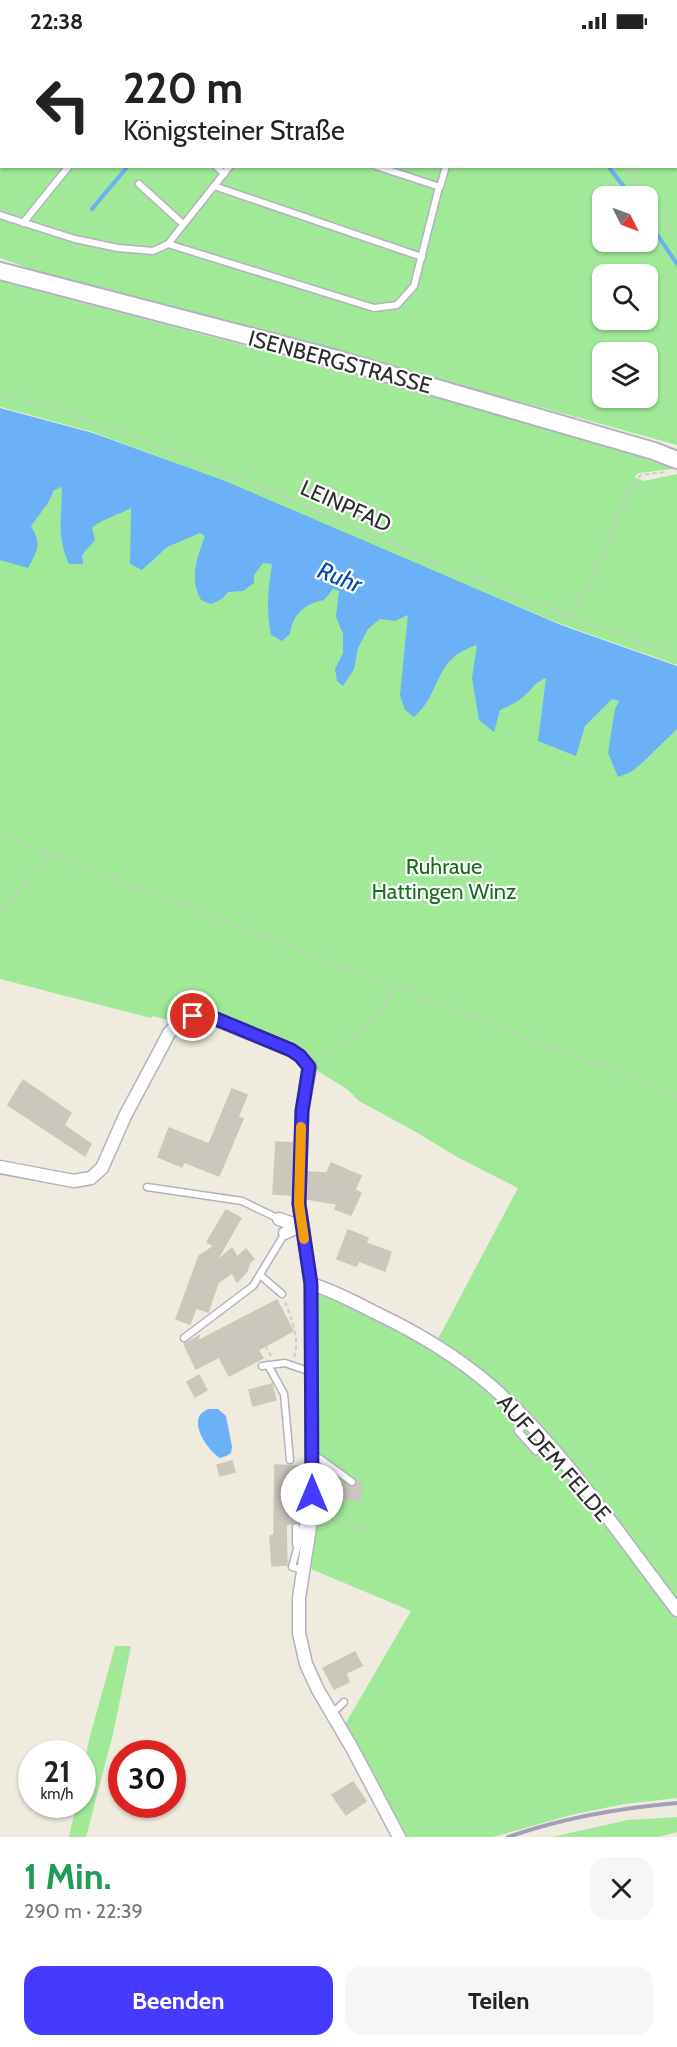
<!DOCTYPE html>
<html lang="de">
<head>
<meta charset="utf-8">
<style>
  :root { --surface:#fff; --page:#f6f6f6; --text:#222; --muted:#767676; --accent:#443bff }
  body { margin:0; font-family:Cabin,sans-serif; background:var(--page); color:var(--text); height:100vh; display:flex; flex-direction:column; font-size:22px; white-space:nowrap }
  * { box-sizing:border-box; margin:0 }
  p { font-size:20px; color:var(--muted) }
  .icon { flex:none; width:33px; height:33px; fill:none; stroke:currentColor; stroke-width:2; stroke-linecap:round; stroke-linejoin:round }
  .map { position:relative; height:1795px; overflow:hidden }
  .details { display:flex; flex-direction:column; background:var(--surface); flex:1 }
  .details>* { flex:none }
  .hud { position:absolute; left:0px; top:0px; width:678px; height:126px; box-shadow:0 2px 4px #0004; background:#fff; color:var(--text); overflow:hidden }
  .needle { width:39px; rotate:132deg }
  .tools { position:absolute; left:592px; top:144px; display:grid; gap:12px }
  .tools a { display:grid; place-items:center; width:66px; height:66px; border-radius:12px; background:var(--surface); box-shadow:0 2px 4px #0004; font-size:30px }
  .speed { position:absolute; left:18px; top:1698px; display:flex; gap:12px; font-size:30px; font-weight:700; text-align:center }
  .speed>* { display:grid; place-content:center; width:78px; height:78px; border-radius:50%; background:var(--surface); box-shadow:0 2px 4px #0004; line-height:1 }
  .speed small { font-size:15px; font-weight:400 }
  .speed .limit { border:9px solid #d22; background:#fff; color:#111 }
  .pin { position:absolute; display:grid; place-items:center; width:51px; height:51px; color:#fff; margin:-26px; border:3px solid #fff; border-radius:50%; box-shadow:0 2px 6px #0007 }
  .me { position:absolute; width:66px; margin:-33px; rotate:0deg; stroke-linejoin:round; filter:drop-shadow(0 0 4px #0008) }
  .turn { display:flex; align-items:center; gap:21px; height:126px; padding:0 24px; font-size:27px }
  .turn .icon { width:78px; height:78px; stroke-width:2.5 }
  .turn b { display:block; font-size:42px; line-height:51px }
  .round { display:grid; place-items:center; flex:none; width:63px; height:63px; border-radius:18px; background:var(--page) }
  .head { display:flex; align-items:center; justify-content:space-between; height:102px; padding:0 24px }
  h1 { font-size:36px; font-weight:700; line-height:45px; color:#1e9e55 }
  .cta { display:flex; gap:12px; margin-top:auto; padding:12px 24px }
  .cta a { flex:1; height:69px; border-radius:18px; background:var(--accent); color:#fff; font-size:24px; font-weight:700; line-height:69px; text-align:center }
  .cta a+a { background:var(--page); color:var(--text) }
  .status { display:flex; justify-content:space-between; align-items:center; height:42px; padding:0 30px; background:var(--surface); direction:ltr }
  .status svg { height:16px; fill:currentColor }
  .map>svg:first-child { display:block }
  .green { fill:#9fe997; fill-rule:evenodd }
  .water { fill:#6ab1f8 }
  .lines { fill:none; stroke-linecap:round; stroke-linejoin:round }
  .stream { stroke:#6ab1f8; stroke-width:4 }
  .building { fill:#cac8bd; stroke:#cbc8b7; stroke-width:1.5 }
  .service-casing { stroke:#b2b2c1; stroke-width:9 }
  .minor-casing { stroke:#b2b2c1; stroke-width:15 }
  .secondary-casing { stroke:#b2b2c1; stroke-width:20 }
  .path { stroke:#ccc; stroke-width:2; stroke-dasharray:4.5 3; stroke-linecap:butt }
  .service { stroke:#fff; stroke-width:6 }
  .minor { stroke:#fff; stroke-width:12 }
  .secondary { stroke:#fff; stroke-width:16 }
  .rail { stroke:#a2a0b8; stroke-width:4 }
  .route-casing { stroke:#2c26a6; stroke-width:15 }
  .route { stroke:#443bff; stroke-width:10 }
  .slow { stroke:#f59e0b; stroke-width:10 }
  .labels { text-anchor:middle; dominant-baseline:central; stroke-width:4.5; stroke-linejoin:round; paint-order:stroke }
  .street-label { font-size:22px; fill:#2c2c2c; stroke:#fff }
  .park-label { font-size:22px; fill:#157018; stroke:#fff }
  .water-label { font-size:24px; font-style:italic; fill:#0349a9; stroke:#fff }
</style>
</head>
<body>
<div class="status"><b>22:38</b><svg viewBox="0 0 49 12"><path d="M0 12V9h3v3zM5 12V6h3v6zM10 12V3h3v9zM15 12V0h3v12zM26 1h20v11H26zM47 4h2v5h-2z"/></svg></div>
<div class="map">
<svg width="677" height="1795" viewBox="0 0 677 1795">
  <rect width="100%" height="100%" fill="#efebde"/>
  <g class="green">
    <path d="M0 0H677V403L362 316 182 270 36 229 0 216ZM2 2H676V124H2ZM603 154H648V200H603ZM603 232H648V278H603ZM603 310H648V356H603Z"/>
    <path d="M0 239 401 345 673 424 672 427 639 431 634 435 644 439 677 432V623L558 581 178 422 93 390 0 365Z"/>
    <path d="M0 432 55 447 62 445V449L127 468 131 465V470L232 501 408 572 677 676V1563L489 1338 438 1297 518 1146 457 1115 416 1090 359 1059 347 1047 313 1026 249 991 214 976 179 981 153 974 151 976 0 937Z"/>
    <path d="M317 1252 362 1267 447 1314 488 1348 530 1388 677 1576V1756L624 1762 571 1773 493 1795H405L344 1684 411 1569 311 1527 320 1452Z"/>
    <path d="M115 1604H131L113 1692 86 1795H69L76 1763 82 1762 83 1729 89 1698Z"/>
    <path d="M677 1775V1790L658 1795H552L628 1778Z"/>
  </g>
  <g class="water">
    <path d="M0 366 93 391 225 439 561 583 677 624V687L643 720 631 730 618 735 608 711 615 667 619 659 612 657 585 684 576 714 538 699 546 636C534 640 532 648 523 655 516 661 508 664 500 668L494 690 479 678 472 636 477 603C432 617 443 650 414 675L405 668 400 653 408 573 395 579 380 577 368 587 358 606 354 627 343 644 337 639 335 627 343 611V592L336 575 339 549 333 547 324 558C304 562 293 572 290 592L282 599 271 593C266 568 268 547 272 522L263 521 254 533V541L243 549 228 550 222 557 211 562 201 558C189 536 197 516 205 494L200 491 167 505 142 528 130 522 131 466C120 472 98 479 92 486L95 498 82 513 83 522H69C56 494 62 474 62 445L54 448 48 461 31 484C42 503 38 507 28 526L0 518Z"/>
    <path d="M208 1367H218L226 1374 232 1405 231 1411 226 1414 220 1416C209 1409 192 1386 200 1373 202 1370 205 1369 208 1367Z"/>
  </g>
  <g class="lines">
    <g class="stream">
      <path d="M443 0 446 2"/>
      <path d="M480 0 482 2"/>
      <path d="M225 2 226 0"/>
      <path d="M608 124 631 154"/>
      <path d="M92 167 128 124"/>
      <path d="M648 179 677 222"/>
    </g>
  </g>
  <g class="building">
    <path d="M23 1038 71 1071 64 1083 91 1102 85 1114 8 1063Z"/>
    <path d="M232 1047 247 1053 238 1075 243 1077 219 1134 184 1120 182 1125 158 1115 169 1086 209 1102Z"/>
    <path d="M276 1100 293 1101 291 1153 273 1152Z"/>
    <path d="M331 1121 361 1134 355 1148 361 1151 351 1173 335 1167 337 1162 307 1157 308 1130 327 1131Z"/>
    <path d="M226 1168 241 1176 216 1220 232 1206 237 1215 246 1207 254 1217 250 1220 247 1229 237 1240 232 1231 218 1241 208 1270 196 1266 190 1282 176 1277 199 1214 214 1204 207 1200Z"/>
    <path d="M348 1188 368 1196 366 1201 391 1210 385 1229 359 1219 356 1224 337 1217Z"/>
    <path d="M277 1258 293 1289 258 1308 263 1316 229 1334 219 1315 196 1327 184 1302 199 1294 198 1299Z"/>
    <path d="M199 1333 207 1348 195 1355 187 1340Z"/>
    <path d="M272 1342 276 1358 253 1364 249 1348Z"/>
    <path d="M232 1419 235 1430 220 1434 217 1423Z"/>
    <path d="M275 1423 301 1424 299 1428 298 1480 286 1483 287 1523 272 1524 270 1494 274 1493Z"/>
    <path d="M338 1439 351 1445 355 1444 357 1441H362L360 1459 336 1456Z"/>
    <path d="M355 1610 362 1624 346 1631 349 1640 334 1647 323 1626Z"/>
    <path d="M353 1740 366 1759 346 1773 332 1753Z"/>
  </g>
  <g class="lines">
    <defs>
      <g id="service">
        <path d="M104 0 109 2"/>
        <path d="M170 2V0"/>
        <path d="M0 38H2"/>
        <path d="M216 124 224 132"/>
        <path d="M376 124 440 145 446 124"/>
        <path d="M139 142 183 182"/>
        <path d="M214 144 422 215"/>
        <path d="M0 173 75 197 118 206 153 209 168 202 230 124"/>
        <path d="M23 181 69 124"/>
        <path d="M168 202 374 266 397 263 414 244 439 145"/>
        <path d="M147 1145 242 1159 279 1177"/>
        <path d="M260 1233 282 1252"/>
        <path d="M184 1296 253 1244 285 1191"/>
        <path d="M268 1323 284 1352 290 1418"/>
        <path d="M262 1324 285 1321 311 1330"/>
        <path d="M528 1380 518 1389 536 1409"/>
        <path d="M312 1411 352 1440"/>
        <path d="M296 1485V1502"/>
        <path d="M303 1528 292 1525 303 1484 304 1428"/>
        <path d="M331 1670 338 1666 344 1660"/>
      </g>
      <g id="minor">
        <path d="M0 1125 74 1139 91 1136 102 1126 125 1074 157 1014 169 991 180 980 193 974H207L291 1008 300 1014 310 1025 302 1069 299 1162 311 1242 312 1472 299 1556V1591L306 1622 318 1648 352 1706 399 1795"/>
        <path d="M279 1177 302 1185 293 1187 285 1191"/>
        <path d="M311 1242C335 1249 356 1261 378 1272 418 1291 456 1314 490 1343 563 1407 618 1491 677 1568"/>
      </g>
      <path id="secondary" d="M0 229 333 316 654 409 677 418"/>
    </defs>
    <use href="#service" class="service-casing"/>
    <use href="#minor" class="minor-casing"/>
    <use href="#secondary" class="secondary-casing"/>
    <g class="path">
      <path d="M504 0 506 2"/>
      <path d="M625 124 633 132 648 154"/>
      <path d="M648 155 677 198"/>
      <path d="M0 352C151 393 292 458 436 520 515 553 596 584 677 613"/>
      <path d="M565 573 586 549 598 525 632 442 641 433 665 430"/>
      <path d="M0 793 677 1053"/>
      <path d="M0 871 50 812"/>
      <path d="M318 1017C329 1008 341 1002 353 994 372 982 384 964 397 946"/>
      <path d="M285 1260C292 1278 300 1296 294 1315"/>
      <path d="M265 1304 271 1314"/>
      <path d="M323 1477 336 1482 368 1485"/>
    </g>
    <use href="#service" class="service"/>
    <use href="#minor" class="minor"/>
    <use href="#secondary" class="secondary"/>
    <path class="rail" d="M508 1795C562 1776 620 1766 677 1761"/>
  </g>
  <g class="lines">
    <defs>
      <path id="route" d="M193 974 214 976 291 1008 300 1014 309 1025 302 1069 299 1162 311 1242 312 1452"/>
    </defs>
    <use href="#route" class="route-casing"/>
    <use href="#route" class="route"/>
    <path class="slow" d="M301 1085 299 1162 304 1197"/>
  </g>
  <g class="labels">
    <g class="street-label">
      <text transform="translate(340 320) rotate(15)">ISENBERGSTRASSE</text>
      <text transform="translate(346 464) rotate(24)">LEINPFAD</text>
      <text transform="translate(554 1416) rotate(49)">AUF DEM FELDE</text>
    </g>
    <g class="park-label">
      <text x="444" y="824">Ruhraue<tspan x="444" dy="25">Hattingen Winz</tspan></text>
    </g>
    <g class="water-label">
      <text transform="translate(340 535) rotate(22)">Ruhr</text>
    </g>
  </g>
</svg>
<div class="tools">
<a><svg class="needle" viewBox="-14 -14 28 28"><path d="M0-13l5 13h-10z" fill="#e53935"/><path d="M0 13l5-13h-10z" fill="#767676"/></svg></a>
<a><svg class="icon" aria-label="search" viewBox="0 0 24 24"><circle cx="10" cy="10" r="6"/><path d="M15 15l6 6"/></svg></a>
<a><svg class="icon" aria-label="layers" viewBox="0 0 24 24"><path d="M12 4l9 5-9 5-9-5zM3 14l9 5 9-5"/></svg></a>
</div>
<div class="speed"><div>21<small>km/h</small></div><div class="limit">30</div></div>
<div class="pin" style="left:193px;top:974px;background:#d93025"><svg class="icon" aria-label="arrive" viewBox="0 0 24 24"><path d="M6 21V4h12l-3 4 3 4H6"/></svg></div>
<svg class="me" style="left:312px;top:1452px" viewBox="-20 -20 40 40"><circle r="19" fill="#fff"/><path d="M0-13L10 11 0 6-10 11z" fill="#443bff"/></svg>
<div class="hud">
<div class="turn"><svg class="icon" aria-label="left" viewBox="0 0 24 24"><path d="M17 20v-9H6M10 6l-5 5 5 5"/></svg><div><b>220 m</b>Königsteiner Straße</div></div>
</div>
</div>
<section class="details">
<div class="head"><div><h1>1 Min.</h1><p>290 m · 22:39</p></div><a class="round"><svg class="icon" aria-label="close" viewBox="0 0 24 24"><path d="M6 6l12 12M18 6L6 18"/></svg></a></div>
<div class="cta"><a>Beenden</a><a>Teilen</a></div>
</section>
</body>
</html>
